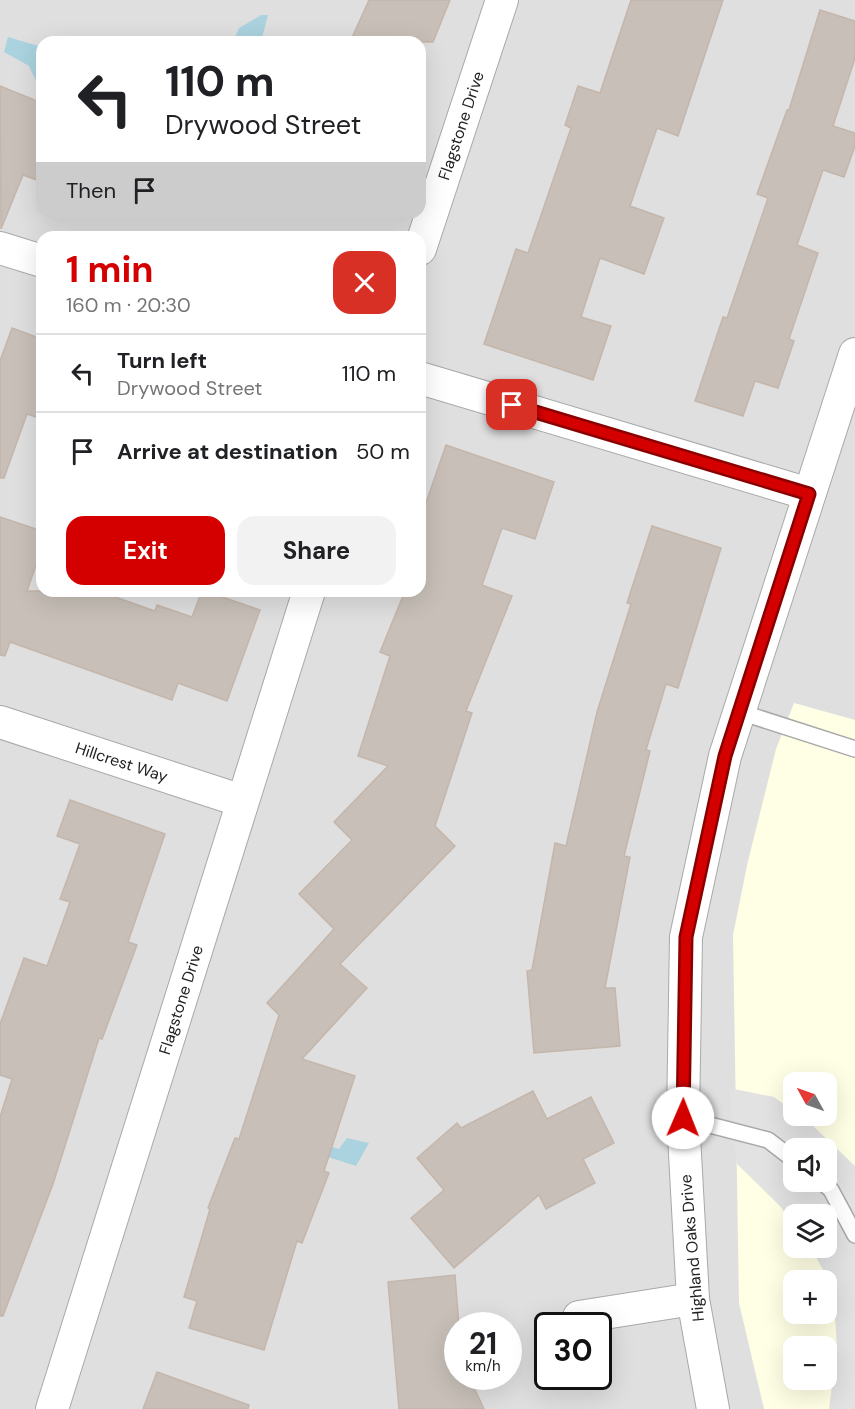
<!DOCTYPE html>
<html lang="en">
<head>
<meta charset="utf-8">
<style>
  :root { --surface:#fff; --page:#f2f2f2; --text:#202124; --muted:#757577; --line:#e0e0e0; --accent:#d40000 }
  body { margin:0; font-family:"DM Sans",sans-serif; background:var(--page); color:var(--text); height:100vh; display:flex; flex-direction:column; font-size:22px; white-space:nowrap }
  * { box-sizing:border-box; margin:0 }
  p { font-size:20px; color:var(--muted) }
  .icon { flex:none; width:33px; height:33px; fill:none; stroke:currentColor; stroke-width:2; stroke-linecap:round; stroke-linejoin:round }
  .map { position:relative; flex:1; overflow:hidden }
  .panel { position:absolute; left:36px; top:231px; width:390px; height:366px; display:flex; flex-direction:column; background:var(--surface); border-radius:18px; box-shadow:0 6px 24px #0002 }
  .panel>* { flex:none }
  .top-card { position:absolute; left:36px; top:36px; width:390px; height:183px; border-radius:18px; box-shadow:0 6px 24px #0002; background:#fff; color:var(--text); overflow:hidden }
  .needle { width:39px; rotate:310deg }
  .controls { position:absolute; left:783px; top:1072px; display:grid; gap:12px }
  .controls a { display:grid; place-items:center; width:54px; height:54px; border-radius:12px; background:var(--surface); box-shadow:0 6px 24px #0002; font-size:30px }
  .speed { position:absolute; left:444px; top:1312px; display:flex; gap:12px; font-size:30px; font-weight:700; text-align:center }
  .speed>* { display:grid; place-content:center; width:78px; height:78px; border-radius:50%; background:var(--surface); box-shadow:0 6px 24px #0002; line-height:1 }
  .speed small { font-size:15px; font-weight:400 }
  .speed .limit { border:3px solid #111; border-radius:9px; background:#fff; color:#111 }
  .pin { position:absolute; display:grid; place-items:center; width:51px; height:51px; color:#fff; margin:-26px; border-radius:12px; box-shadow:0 3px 9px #0006 }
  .me { position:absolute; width:66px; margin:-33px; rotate:1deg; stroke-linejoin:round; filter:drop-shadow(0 0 4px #0008) }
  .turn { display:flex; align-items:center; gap:21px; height:126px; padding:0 30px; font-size:27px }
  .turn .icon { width:78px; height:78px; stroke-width:2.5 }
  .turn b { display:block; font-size:42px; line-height:51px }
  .then { display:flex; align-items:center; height:57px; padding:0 30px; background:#0003; gap:12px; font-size:22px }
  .round { display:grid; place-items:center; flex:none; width:63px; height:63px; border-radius:18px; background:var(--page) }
  .head { display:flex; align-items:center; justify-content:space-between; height:102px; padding:0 30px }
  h1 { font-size:36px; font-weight:700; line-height:45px; color:var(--accent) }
  .cta { display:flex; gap:12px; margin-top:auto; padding:12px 30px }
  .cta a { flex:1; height:69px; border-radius:18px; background:var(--accent); color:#fff; font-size:24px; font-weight:700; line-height:69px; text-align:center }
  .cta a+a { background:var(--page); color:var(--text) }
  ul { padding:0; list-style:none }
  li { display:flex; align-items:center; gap:18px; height:78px; padding:0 30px; border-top:2px solid var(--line) }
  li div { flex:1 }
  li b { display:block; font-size:22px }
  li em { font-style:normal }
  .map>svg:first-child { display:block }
  .residential { fill:#e0dfdf; fill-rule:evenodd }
  .education { fill:#ffffe5; fill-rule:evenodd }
  .parking { fill:#e2e2e2; fill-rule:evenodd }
  .water { fill:#aad3df }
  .building { fill:#c7bfb8; stroke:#c4b6ab; stroke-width:1.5 }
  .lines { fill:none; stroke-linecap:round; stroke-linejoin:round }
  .service-casing { stroke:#a9a9a9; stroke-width:18 }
  .minor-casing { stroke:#a9a9a9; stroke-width:34 }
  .service { stroke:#fff; stroke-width:15 }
  .minor { stroke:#fff; stroke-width:32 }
  .route-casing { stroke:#8a0000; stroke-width:15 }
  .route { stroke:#d40000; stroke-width:10 }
  .labels { text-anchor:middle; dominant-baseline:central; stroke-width:5; stroke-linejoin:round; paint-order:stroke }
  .street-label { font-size:16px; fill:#222; stroke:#fff }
</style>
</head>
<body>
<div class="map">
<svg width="855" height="1409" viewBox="0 0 855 1409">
  <rect width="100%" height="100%" fill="#f2efe9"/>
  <path class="residential" d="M0 0H855V1409H0ZM42 42H420V213H42ZM42 237H420V591H42ZM794 1083H826V1116H794ZM794 1149H826V1182H794ZM794 1215H826V1248H794ZM794 1281H826V1314H794ZM458 1326H508V1377H458ZM548 1326H598V1377H548ZM794 1347H826V1380H794Z"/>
  <path class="education" d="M794 703 855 720V1409H764L739 1303 733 935 748 861 776 749ZM794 1083H826V1116H794ZM794 1149H826V1182H794ZM794 1215H826V1248H794ZM794 1281H826V1314H794ZM794 1347H826V1380H794Z"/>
  <path class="parking" d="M729 1088 774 1097 793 1111 794 1116H800L811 1124 855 1166V1409H829L837 1347 833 1288 811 1248H826V1215H794L793 1224 780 1206 737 1164ZM794 1149H826V1182H794Z"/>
  <g class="water">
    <path d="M261 15H268L261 42H233L239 28Z"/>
    <path d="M8 37 42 47V81H36L29 66 4 52Z"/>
    <path d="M298 1136 339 1149 347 1138 369 1143 356 1166 291 1145Z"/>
  </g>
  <g class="building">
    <path d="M369 0H450L433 42H350Z"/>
    <path d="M631 0H723L678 136 657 128 630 206 664 218 644 274 600 258 581 317 611 326 593 380 484 344 516 249 528 253 571 128 565 125 578 86 600 93Z"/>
    <path d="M820 10 855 21V58L833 126 855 133V146L844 177 823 170 797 245 818 253 789 339 794 341 778 388 755 381 743 416 695 401 723 317 727 318 768 198 757 194 787 110H789Z"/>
    <path d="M0 86 42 103V182L23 175 1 229Z"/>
    <path d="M12 328 42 339V419L27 414 4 478H0V361Z"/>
    <path d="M446 445 554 482 535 539 502 528 482 585 512 596 466 711 472 713 435 826 455 846 340 964 367 988 302 1059 355 1076 324 1171 329 1173 302 1243 297 1241 264 1350 189 1328 197 1301 184 1297 210 1209 208 1208 235 1138 239 1139 279 1015 267 1003 334 929 299 894 352 840 334 822 388 766 358 756 390 656 380 652 405 591H420V520Z"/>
    <path d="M0 517 42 531V548L27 591H98L155 611 157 605 192 617 202 591H205L260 610 227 701 178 683 172 700 10 642 5 656 0 655Z"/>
    <path d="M652 526 721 548 678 688 666 684 646 750 650 751 624 856 630 857 605 988H615L620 1046 534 1053 527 971 532 970 555 843 566 846 597 712 631 604 627 603Z"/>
    <path d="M70 800 165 834 128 942 137 945 102 1039 99 1038 53 1184 3 1316H0V1117L12 1079 0 1075V1024L24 958 47 966 70 902 60 899 80 844 57 836Z"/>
    <path d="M533 1091 547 1119 591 1097 614 1143 583 1159 595 1183 546 1209 539 1195 454 1268 411 1218 444 1190 417 1158 457 1123 461 1128Z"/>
    <path d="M455 1275 459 1326H458V1377H469L484 1409H399L388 1282Z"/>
    <path d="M157 1372 249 1405 248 1409H143Z"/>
  </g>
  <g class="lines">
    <defs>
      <g id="service">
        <path d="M740 712 855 749"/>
        <path d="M683 1118 768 1140 794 1160"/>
        <path d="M822 1182 831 1190 855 1235"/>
      </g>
      <g id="minor">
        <path d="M0 248 42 261"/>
        <path id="s1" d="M420 249 502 0"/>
        <path d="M420 378 809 494"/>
        <path id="s2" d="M0 722 242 801"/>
        <path d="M579 1317 693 1299"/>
        <path id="s3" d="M52 1409 309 591"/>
        <path d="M713 1409 693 1299 683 1118 686 937 725 756 855 354"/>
      </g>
    </defs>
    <use href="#service" class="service-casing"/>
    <use href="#minor" class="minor-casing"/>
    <use href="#service" class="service"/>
    <use href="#minor" class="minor"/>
  </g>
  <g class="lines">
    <defs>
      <path id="route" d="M512 405 809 494 725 756 686 937 683 1118"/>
    </defs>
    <use href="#route" class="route-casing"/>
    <use href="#route" class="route"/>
  </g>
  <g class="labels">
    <g class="street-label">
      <text stroke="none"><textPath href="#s1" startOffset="130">Flagstone Drive</textPath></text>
      <text stroke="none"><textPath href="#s2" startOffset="128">Hillcrest Way</textPath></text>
      <text stroke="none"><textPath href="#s3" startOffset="429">Flagstone Drive</textPath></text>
      <text transform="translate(692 1248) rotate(-95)">Highland Oaks Drive</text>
    </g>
  </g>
</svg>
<div class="controls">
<a><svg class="needle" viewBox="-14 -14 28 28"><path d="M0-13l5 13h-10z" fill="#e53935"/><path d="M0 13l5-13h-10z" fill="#757577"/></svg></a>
<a><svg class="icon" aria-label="sound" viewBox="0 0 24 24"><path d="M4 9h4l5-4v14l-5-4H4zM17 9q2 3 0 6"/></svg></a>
<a><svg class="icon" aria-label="layers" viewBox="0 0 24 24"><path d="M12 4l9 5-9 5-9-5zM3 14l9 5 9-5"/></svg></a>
<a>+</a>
<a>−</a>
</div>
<div class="speed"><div>21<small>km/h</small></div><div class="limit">30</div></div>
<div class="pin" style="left:512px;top:405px;background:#d93025"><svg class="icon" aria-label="arrive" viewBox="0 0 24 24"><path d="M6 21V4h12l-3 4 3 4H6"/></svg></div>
<svg class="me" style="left:683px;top:1118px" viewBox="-20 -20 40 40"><circle r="19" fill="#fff"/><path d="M0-13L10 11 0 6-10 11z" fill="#d40000"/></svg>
<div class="top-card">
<div class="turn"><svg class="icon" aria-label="left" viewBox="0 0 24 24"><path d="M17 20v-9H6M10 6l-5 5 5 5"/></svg><div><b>110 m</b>Drywood Street</div></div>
<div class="then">Then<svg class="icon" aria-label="arrive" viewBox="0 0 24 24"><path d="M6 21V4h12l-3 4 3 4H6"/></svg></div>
</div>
<section class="panel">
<div class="head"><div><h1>1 min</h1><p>160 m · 20:30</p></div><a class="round" style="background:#d93025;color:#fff"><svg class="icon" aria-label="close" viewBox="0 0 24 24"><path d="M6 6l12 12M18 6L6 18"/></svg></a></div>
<ul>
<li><svg class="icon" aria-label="left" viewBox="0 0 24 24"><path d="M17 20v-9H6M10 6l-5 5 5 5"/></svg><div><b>Turn left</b><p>Drywood Street</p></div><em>110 m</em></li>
<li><svg class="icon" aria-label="arrive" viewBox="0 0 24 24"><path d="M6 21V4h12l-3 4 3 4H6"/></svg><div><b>Arrive at destination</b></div><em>50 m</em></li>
</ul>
<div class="cta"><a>Exit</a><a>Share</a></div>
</section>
</div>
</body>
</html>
